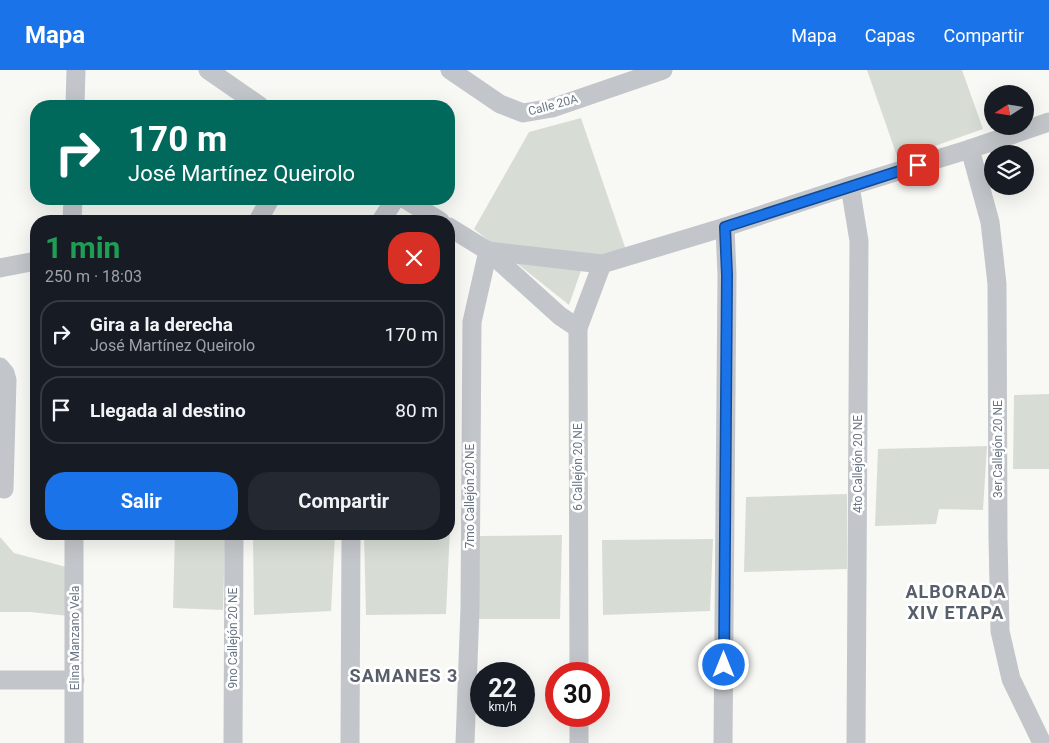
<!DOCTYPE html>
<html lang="es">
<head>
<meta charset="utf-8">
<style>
  :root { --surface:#171b24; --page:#242831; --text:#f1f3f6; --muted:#9ea1a6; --line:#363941; --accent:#1a73e8 }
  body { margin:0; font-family:Roboto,sans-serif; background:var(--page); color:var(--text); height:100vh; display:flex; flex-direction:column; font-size:19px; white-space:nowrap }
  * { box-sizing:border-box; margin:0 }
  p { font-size:16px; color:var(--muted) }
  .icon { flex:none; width:28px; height:28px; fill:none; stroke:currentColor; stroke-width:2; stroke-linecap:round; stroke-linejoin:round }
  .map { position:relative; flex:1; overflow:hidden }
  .side { position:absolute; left:30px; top:145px; width:425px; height:325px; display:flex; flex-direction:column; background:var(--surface); border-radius:20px; box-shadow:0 5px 20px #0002 }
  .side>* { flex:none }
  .guide { position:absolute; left:30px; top:30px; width:425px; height:105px; border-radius:20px; box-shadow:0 5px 20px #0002; background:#00695c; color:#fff; overflow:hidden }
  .needle { width:32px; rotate:258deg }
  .tools { position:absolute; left:984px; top:15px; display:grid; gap:10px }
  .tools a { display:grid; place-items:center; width:50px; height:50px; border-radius:50%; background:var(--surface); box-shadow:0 5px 20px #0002; font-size:25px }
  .speed { position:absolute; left:470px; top:592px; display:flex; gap:10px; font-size:25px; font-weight:700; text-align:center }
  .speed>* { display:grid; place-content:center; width:65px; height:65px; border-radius:50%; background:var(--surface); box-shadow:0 5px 20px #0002; line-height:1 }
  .speed small { font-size:12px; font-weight:400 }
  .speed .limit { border:8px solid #d22; background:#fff; color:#111 }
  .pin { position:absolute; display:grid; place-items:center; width:42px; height:42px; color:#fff; margin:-21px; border-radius:10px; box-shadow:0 2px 8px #0006 }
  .me { position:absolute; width:55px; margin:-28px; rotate:0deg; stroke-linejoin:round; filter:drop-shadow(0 0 4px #0008) }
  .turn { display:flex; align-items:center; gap:18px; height:105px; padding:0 15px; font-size:22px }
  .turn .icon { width:65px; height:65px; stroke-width:2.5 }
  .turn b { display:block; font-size:35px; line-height:42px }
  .round { display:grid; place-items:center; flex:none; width:52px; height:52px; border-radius:20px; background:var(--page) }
  .head { display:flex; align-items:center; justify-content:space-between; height:85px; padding:0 15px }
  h1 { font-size:30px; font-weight:700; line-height:38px; color:#1e9e55 }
  .cta { display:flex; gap:10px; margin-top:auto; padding:10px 15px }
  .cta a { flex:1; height:58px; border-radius:20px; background:var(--accent); color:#fff; font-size:20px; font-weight:700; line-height:58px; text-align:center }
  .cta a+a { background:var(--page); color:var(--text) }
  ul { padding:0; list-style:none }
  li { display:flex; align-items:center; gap:15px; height:68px; margin:0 10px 8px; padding:0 5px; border:2px solid var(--line); border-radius:20px }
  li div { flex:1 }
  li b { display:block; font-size:19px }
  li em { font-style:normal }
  header { display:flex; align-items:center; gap:30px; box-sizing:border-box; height:70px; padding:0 25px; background:var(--accent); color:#fff }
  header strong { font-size:24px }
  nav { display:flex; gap:28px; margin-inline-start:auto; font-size:18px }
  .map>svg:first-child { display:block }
  .green { fill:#d7ddd5 }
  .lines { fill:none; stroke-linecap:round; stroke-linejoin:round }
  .minor { stroke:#c2c5c9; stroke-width:19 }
  .route-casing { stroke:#114b97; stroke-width:12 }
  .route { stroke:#1a73e8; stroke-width:9 }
  .labels { text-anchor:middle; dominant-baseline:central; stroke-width:5; stroke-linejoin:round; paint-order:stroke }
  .street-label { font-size:12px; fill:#697685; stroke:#fff }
  .district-label { font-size:18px; font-weight:bold; letter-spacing:1px; fill:#565f6a; stroke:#fff }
</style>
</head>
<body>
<header>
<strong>Mapa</strong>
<nav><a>Mapa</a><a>Capas</a><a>Compartir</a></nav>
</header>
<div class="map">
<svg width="1049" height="673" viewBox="0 0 1049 673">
  <rect width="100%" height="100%" fill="#f8f8f5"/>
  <g class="green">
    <path d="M867 0H962L983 59 898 89Z"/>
    <path d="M581 48 626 180 584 192 569 235 474 159 529 62Z"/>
    <path d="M1049 324V399H1013L1014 325Z"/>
    <path d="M987 376 983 440 939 439 936 454 875 456 878 379Z"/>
    <path d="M847 424V499L744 502 746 427Z"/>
    <path d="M449 459H450L446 544 366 545 364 464H449Z"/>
    <path d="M175 464 225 466 223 540 173 538Z"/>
    <path d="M253 464H335L331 541 254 545Z"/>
    <path d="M562 465 560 549H478L480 466Z"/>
    <path d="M0 467 14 483 70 498 69 546 30 542H0Z"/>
    <path d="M713 469 710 541 603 545 602 470Z"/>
  </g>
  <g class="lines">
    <g class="minor">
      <path d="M208 0 260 36"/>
      <path d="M450 0 500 34 523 43 552 38 663 0"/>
      <path d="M75 36 76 0"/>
      <path d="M970 79 990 152 997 214 998 468 1000 561 1011 609 1042 673"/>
      <path d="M850 116 859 171 856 673"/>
      <path d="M405 129 440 151"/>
      <path d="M72 151 73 129"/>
      <path d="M258 151 270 129"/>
      <path d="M381 151 395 129"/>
      <path d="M449 157 488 181 560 246 578 258"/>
      <path d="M0 198 36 191"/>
      <path d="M0 297 5 303 7 310 4 419"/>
      <path d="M74 464V673"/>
      <path d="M579 604 578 258 602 194"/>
      <path d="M0 610H75"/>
      <path d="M579 646V673"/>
      <path d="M233 673 234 464"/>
      <path d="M350 673 351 464"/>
      <path d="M465 673 470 538 472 252 488 181 602 194 725 157 850 116 970 79 1049 52"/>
      <path d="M723 673 727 205 725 157"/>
    </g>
  </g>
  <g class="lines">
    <defs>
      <path id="route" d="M724 595 727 205 725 157 918 95"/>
    </defs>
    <use href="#route" class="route-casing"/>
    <use href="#route" class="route"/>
  </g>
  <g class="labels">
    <g class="street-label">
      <text transform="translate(553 35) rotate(-15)">Calle 20A</text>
      <text transform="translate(998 379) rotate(-90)">3er Callejón 20 NE</text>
      <text transform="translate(858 394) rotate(-90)">4to Callejón 20 NE</text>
      <text transform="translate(578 397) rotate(-90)">6 Callejón 20 NE</text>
      <text transform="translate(470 426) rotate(-90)">7mo Callejón 20 NE</text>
      <text transform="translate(75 568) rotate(-90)">Elina Manzano Vela</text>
      <text transform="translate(233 568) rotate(-90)">9no Callejón 20 NE</text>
    </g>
    <g class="district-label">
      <text x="956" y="521">ALBORADA<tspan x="956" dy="21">XIV ETAPA</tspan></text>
      <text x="404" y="605">SAMANES 3</text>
    </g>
  </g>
</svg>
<div class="tools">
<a><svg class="needle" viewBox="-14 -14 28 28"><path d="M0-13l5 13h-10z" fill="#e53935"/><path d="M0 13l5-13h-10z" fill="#9ea1a6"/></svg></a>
<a><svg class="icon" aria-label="layers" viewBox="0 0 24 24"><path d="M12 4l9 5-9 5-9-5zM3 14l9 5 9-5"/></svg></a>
</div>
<div class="speed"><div>22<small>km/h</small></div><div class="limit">30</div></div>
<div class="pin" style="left:918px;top:95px;background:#d93025"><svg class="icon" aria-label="arrive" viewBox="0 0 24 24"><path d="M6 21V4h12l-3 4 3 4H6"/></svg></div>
<svg class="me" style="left:724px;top:595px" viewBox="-20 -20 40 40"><circle r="17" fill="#1a73e8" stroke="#fff" stroke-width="3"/><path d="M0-11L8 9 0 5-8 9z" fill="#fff"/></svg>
<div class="guide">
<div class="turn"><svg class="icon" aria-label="right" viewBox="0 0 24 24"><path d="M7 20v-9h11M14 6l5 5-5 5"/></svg><div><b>170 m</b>José Martínez Queirolo</div></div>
</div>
<section class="side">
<div class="head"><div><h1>1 min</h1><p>250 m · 18:03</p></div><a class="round" style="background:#d93025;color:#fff"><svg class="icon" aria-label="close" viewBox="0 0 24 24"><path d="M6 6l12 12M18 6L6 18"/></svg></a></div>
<ul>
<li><svg class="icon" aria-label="right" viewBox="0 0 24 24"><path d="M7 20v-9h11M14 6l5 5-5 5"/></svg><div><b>Gira a la derecha</b><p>José Martínez Queirolo</p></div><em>170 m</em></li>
<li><svg class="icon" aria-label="arrive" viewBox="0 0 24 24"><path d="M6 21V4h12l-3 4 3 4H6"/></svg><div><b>Llegada al destino</b></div><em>80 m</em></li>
</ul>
<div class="cta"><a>Salir</a><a>Compartir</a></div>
</section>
</div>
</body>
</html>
